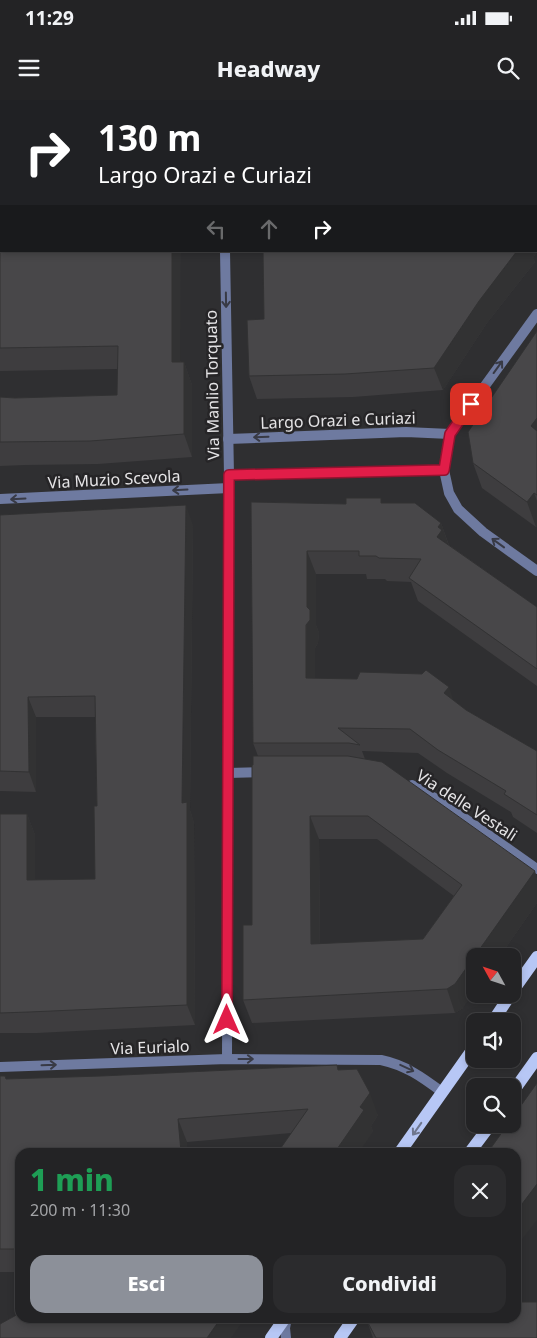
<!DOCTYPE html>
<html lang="it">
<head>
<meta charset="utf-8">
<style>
  :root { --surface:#232325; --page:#2b2b2d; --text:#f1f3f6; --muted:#a3a4a7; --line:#404042; --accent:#8c9099 }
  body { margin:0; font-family:"Noto Sans",sans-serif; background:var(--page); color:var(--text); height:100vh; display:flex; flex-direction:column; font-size:19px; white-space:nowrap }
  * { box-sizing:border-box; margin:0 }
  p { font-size:16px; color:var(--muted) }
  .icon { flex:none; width:28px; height:28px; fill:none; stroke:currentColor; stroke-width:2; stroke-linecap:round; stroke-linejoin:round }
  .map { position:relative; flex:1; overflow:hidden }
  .sheet { position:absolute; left:15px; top:1048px; width:506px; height:175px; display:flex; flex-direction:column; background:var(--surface); border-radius:15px; box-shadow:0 2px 8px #0003,0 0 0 1px var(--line) }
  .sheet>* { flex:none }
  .hud { position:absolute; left:0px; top:0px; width:538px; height:152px; box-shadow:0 2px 8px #0003,0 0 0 1px var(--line); background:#202124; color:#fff; overflow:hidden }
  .needle { width:32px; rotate:310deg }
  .controls { position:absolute; left:466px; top:848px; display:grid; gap:10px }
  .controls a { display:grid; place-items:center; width:55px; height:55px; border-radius:10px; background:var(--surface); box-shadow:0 2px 8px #0003,0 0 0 1px var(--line); font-size:25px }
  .pin { position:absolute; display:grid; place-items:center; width:42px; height:42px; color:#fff; margin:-21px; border-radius:10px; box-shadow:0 2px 8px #0006 }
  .me { position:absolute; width:55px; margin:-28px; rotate:0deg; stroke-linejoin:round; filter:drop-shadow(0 0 4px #0008) }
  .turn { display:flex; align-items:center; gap:18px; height:105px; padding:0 15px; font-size:22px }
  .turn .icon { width:65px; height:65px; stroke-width:2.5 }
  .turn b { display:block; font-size:35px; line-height:42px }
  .lanes { display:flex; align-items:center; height:48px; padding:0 15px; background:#0003; justify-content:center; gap:25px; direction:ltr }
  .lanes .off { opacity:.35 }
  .round { display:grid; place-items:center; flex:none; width:52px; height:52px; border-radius:15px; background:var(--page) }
  .headline { display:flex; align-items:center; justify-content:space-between; height:85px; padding:0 15px }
  h1 { font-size:30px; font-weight:800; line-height:38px; color:#1e9e55 }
  .primary-button { display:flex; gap:10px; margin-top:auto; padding:10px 15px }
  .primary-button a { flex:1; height:58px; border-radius:15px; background:var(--accent); color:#fff; font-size:20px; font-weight:800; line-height:58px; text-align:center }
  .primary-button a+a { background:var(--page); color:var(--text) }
  .status { display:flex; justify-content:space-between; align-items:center; height:35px; padding:0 25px; background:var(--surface); direction:ltr }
  .status svg { height:14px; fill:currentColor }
  header { display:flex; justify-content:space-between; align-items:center; height:65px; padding:0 15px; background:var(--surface); font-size:22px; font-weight:800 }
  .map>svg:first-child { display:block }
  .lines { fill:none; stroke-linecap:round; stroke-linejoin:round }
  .street { stroke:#6e7aa0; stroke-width:10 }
  .primary { stroke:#b7c7f5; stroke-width:12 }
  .wall { fill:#3e3d3f; fill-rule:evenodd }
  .shaded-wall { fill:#323233 }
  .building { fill:#484749; stroke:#323233; fill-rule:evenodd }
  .oneway { stroke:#383a45 }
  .oneway2 { stroke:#6e768e }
  .route-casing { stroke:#92132f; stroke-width:12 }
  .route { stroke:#e11d48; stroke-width:9 }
  .labels { text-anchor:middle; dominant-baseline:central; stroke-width:5; stroke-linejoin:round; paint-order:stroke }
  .street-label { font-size:16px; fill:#e5e4e6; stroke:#262527 }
</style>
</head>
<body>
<div class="status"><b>11:29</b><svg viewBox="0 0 49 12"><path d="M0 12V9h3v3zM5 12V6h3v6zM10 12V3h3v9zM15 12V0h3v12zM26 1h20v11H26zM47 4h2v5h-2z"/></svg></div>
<header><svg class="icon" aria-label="menu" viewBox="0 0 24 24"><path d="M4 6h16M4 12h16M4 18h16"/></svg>Headway<svg class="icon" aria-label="search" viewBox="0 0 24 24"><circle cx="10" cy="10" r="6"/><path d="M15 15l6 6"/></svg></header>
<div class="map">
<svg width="537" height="1238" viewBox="0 0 537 1238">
  <rect width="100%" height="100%" fill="#2f2f31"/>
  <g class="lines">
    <g class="street">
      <path d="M222 0V1"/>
      <path d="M225 151 229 375 227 959"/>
      <path d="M537 214 450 334 444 370 449 393 458 409 483 432 537 471"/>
      <path d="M228 339 406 332 450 334"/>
      <path d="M229 375 444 370"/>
      <path d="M0 399 229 388"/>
      <path d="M228 673 264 672"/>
      <path d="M412 685 440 701 537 769"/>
      <path d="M0 967 227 959 381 960C405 965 422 977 442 992"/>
      <path d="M286 1238 285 1228 287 1218"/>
    </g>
    <g class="primary">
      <path d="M512 892 537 857"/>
      <path d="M493 921 511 894"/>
      <path d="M512 993 537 958"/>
      <path d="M400 1052 475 946"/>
      <path d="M470 1052 491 1024"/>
      <path d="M271 1238 285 1218"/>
      <path d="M340 1238 354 1218"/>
    </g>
  </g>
  <g class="wall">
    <path d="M0 0H194V1H1V67H0Z"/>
    <path d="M537 0V152L533 158 535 162 487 223 443 290 353 297 257 299 249 276 264 219 536 151Z"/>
    <path d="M0 103 181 262H184L192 285V357L98 364 25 365 0 366V297L15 298 117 295V269L0 271Z"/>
    <path d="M537 231V426L536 427 482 388 473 363Z"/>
    <path d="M251 402 346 404 383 403 441 423 449 445 537 507V586L418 501 411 482 387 481 385 479H367L366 474H316V525L319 533 318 543 315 548V578L453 600 466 610 537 651V733L513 717 511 712 447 673 418 653 362 651 365 659 537 803 500 856H475L463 908 455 913 252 923 243 900 252 825 253 665 258 656 253 643ZM319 739H377L454 796 423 839 320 844Z"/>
    <path d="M0 415 193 425 190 710 194 723 195 925 37 933H0V714H27L35 735V780L95 779 97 706 95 617H36V692L0 691Z"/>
    <path d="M339 970 378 1015 371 1026 373 1032 291 1033 187 1042V1052H20V1172H0V976L6 979Z"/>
    <path d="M367 1221 537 1238H373Z"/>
  </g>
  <g class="shaded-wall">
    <rect x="186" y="0" width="8" height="1"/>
    <path d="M537 117V152L533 158 535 162 487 223 443 290 434 268 479 201 517 151H536V118Z"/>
    <path d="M172 151H181L180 285 172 262Z"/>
    <path d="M184 262 192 285V357L184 334Z"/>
    <path d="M537 318V343L531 326Z"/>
    <path d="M534 393 537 401V426L536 427 527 402Z"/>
    <path d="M186 405 193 425 190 710 194 723 195 925 187 905 182 703Z"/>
    <path d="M441 423 449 446 437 437 438 427Z"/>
    <path d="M307 451 316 474V525L319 533 318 543 315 548V601L306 578Z"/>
    <path d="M449 587 457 611 444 593Z"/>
    <path d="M28 597 36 617V692L29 672Z"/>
    <path d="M27 714 35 735V800L27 780Z"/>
    <path d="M310 716 319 739 320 867 311 844Z"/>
    <path d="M535 771 537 778V803L500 856H475V891L463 908 455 913 447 889Z"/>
    <path d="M370 993 378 1015 371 1026 373 1032 359 1052H335L360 1007Z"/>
    <path d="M178 1019 187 1042V1052H181Z"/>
    <path d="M537 1084V1120L516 1147V1112Z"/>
    <path d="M221 1218H245L231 1238H207Z"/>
  </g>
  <g class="building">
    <path d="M0 0H186V1H1V41L0 42Z"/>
    <path d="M243 0H537V117L536 118V1H243Z"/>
    <path d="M0 103H1V151H172V262H184V334L90 341 0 342V297L15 298 117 295 118 246 0 248Z"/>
    <path d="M263 151H517L479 201 434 268 345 274 249 276 247 220 264 219Z"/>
    <path d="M537 231V318L531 326 537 331V395L534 393 527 402 473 363 468 332Z"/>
    <path d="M346 398H381V403H415L441 423 438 427 442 430 437 437 537 507V569L409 478 421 459 379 458 376 456H359V451H307V507L310 510V520L306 525V578L357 579 360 572 422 574 426 570 449 587 444 593 466 610 537 651V715L504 694 506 691 438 650 410 629 338 628 360 645 349 643H253L251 402 346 404Z"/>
    <path d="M186 405 182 703 187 702V905L29 912 0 913V714H27V780L95 779 94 706H97L95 596 28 597 29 672 0 671V415Z"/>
    <path d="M253 656H348L382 662 535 771 455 884 447 889 243 900V825H252V665H253ZM310 716H368L462 785 423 839 311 844Z"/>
    <path d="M337 965 338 970 357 969 370 993 360 1007 364 1010 335 1052H278L308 1009 178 1019 181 1052H20V1149H0V976H5L6 979 101 976Z"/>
    <path d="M537 983V1084L516 1112V1052H488L508 1024H512V1018Z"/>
    <path d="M516 1202H537V1238H376L367 1221 370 1218H516Z"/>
    <path d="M20 1213V1218H221L207 1238H0V1224Z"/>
  </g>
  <defs><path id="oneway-shaft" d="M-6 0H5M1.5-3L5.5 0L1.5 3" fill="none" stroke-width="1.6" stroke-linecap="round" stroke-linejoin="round" transform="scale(1.25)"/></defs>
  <g class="oneway">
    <use href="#oneway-shaft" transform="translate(226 200) rotate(89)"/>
    <use href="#oneway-shaft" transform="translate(498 267) rotate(-54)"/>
    <use href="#oneway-shaft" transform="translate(261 337) rotate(178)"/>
    <use href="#oneway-shaft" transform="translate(180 390) rotate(177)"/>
    <use href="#oneway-shaft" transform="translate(18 399) rotate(177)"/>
    <use href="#oneway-shaft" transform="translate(498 443) rotate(-144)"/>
    <use href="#oneway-shaft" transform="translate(246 959)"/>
    <use href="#oneway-shaft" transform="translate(49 965) rotate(-2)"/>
    <use href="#oneway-shaft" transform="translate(407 968) rotate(25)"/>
  </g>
  <use class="oneway2" href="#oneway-shaft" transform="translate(417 1029) rotate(125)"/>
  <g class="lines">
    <defs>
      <path id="route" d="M227 920 229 375 444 370 450 334 471 304"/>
    </defs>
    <use href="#route" class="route-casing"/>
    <use href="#route" class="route"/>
  </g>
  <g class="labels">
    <g class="street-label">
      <text transform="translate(212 285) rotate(-91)">Via Manlio Torquato</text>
      <text transform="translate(338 320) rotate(-2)">Largo Orazi e Curiazi</text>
      <text transform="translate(114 379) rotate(-3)">Via Muzio Scevola</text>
      <text transform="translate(467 705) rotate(33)">Via delle Vestali</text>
      <text transform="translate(150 947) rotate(-2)">Via Eurialo</text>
    </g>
  </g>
</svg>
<div class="controls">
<a><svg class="needle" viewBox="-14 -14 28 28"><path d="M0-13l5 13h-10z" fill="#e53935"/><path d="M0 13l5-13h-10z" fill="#a3a4a7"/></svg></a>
<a><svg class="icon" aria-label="sound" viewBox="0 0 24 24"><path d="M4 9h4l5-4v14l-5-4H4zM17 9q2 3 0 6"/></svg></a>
<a><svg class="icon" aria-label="search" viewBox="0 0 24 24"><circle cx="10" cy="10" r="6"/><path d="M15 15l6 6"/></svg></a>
</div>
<div class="pin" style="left:471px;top:304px;background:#d93025"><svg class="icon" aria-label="arrive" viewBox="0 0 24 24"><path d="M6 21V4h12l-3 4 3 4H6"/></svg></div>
<svg class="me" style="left:227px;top:920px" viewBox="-20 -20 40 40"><path d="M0-17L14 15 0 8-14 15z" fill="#e11d48" stroke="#fff" stroke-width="4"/></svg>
<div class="hud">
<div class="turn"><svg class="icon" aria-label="right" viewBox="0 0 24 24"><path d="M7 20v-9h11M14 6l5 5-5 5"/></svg><div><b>130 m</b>Largo Orazi e Curiazi</div></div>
<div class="lanes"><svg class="icon off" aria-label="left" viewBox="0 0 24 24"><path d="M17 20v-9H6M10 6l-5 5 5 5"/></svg><svg class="icon off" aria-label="ahead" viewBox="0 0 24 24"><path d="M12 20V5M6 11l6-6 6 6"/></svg><svg class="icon" aria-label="right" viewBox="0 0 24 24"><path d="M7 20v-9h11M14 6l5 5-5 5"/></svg></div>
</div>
<section class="sheet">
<div class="headline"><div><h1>1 min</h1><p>200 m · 11:30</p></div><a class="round"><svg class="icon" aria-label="close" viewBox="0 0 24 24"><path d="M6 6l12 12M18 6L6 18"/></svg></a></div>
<div class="primary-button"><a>Esci</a><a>Condividi</a></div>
</section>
</div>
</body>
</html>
